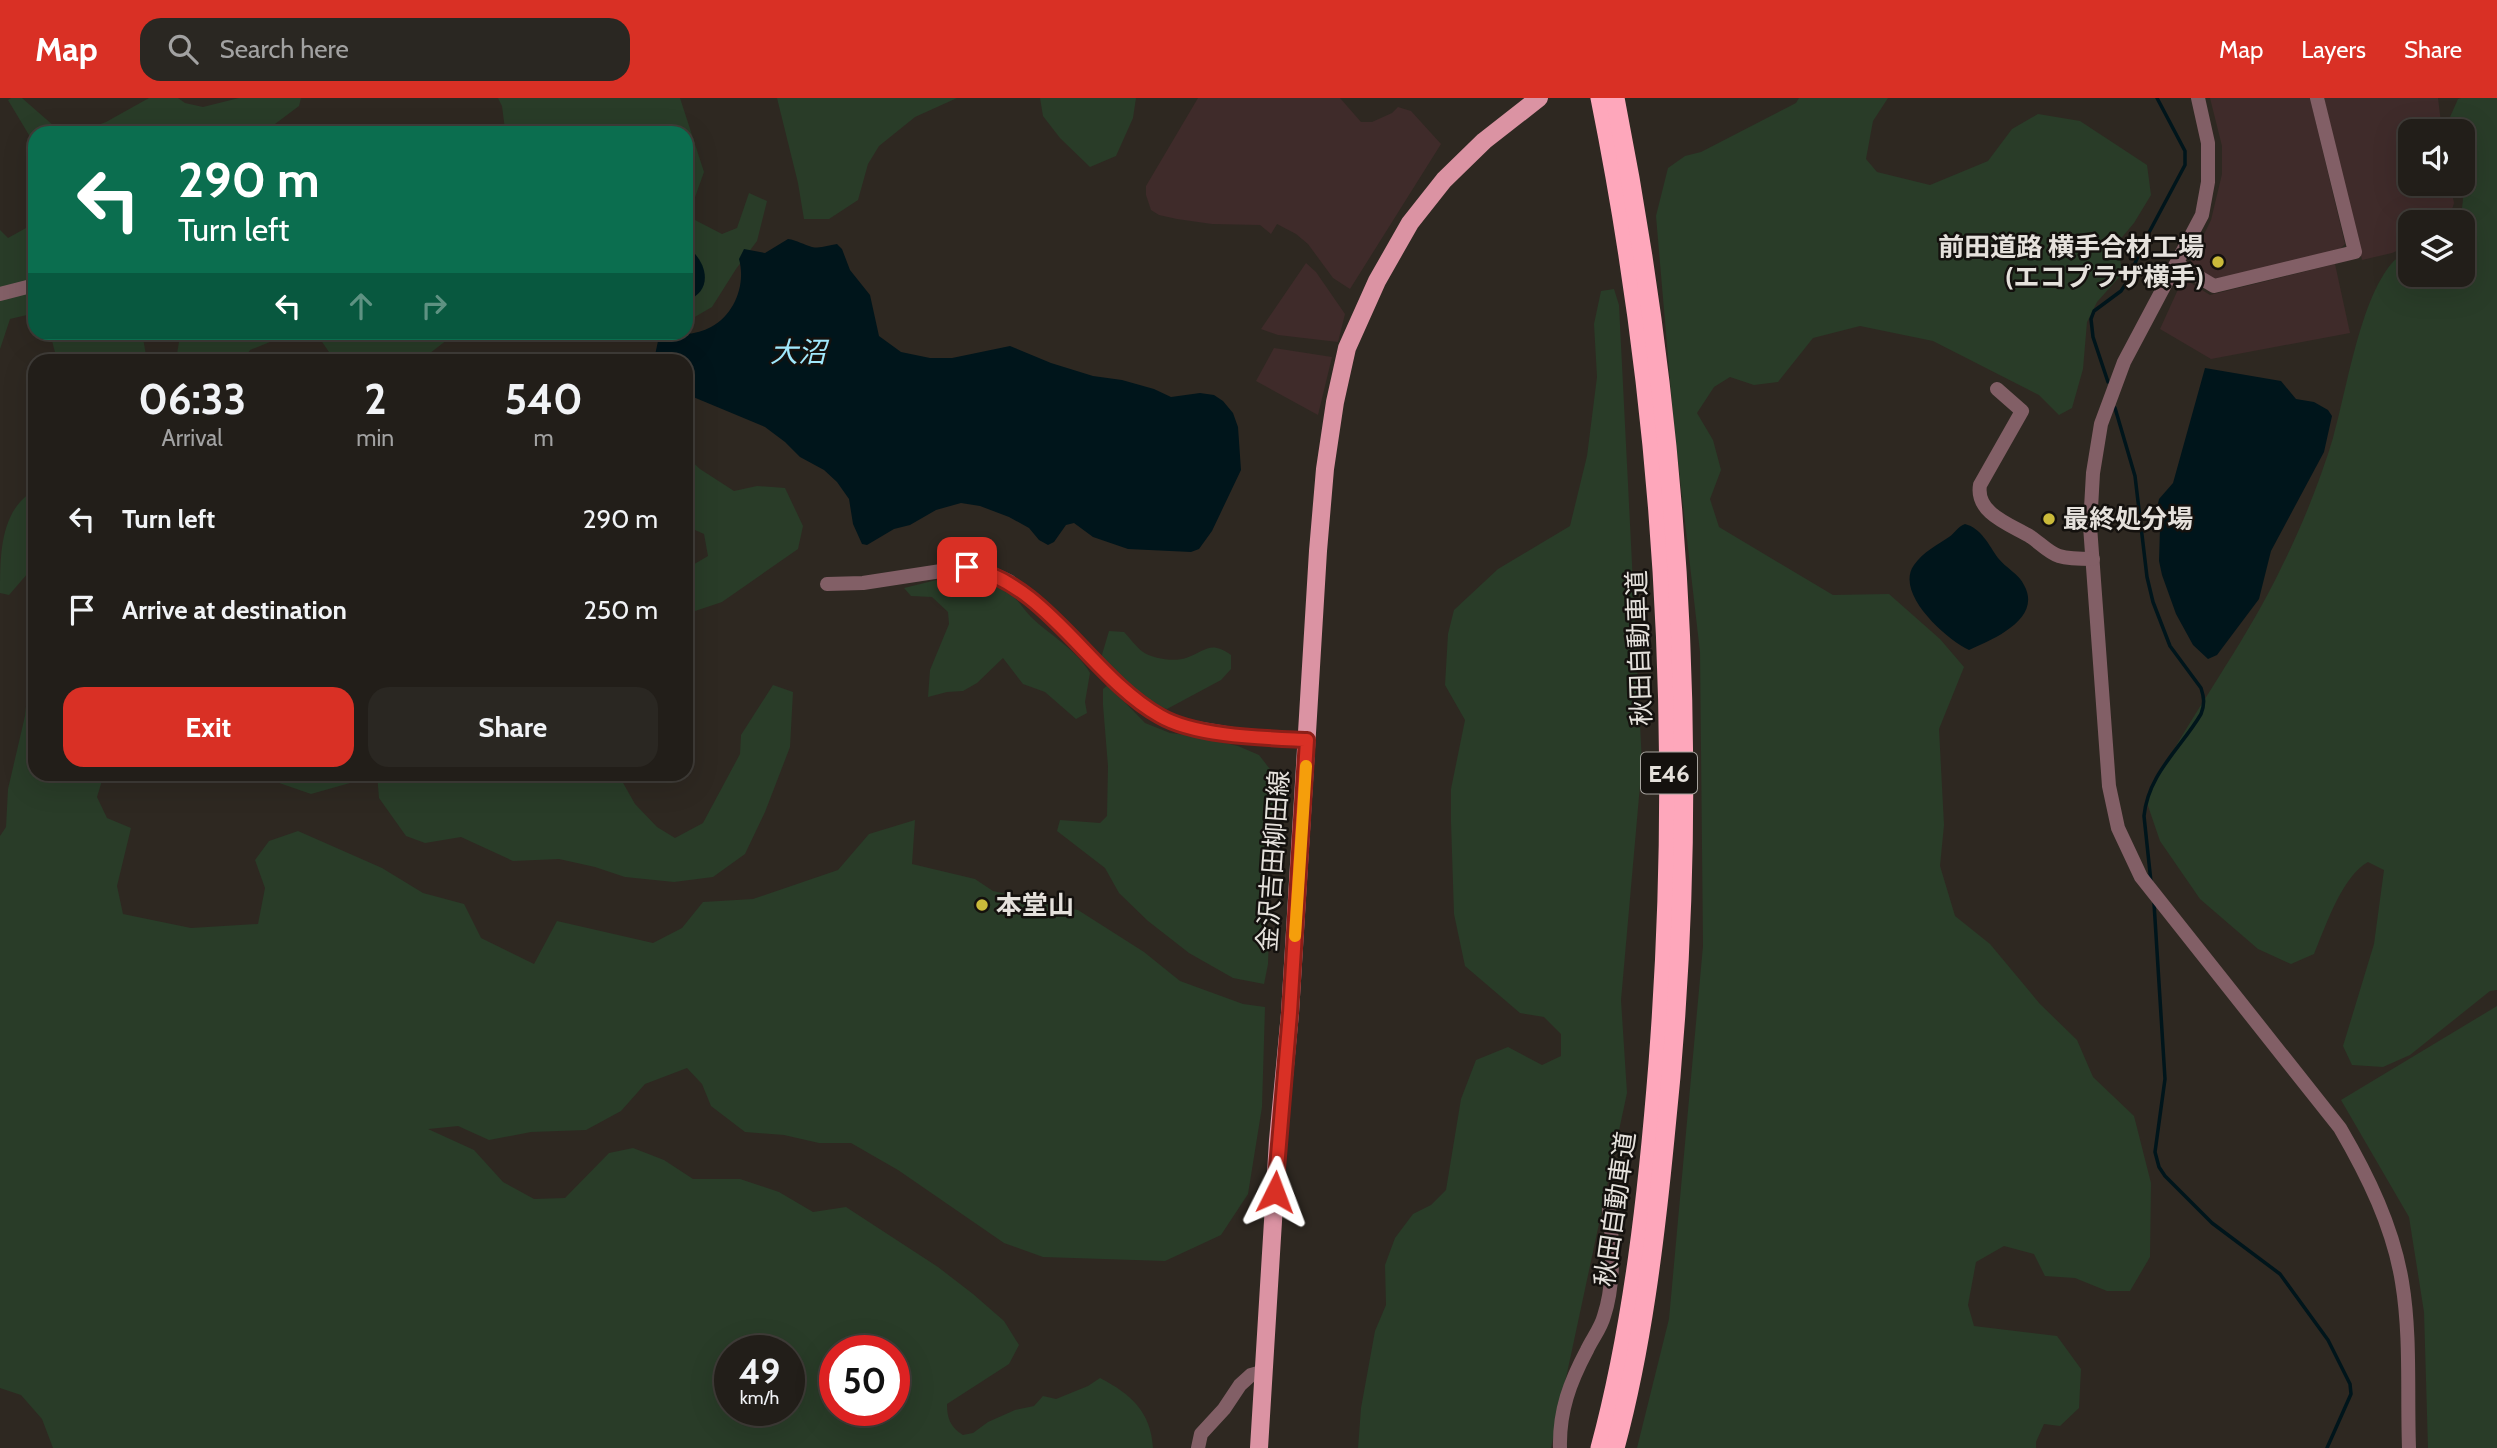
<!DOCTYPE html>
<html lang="en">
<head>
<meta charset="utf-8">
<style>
  :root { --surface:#221e19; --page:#2a2722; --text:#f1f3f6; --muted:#a2a2a2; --line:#3f3c38; --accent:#d93025 }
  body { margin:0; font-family:Cabin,"Noto Sans JP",sans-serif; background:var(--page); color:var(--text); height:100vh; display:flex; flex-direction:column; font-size:26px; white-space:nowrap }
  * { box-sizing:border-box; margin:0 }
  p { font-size:23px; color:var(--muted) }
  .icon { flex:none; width:38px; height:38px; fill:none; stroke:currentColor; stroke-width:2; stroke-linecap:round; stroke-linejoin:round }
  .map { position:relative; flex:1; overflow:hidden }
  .details { position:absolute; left:28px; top:256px; width:665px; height:427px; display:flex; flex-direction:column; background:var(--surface); border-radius:21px; box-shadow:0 7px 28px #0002,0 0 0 2px var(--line) }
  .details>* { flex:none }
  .hud { position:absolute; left:28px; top:28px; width:665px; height:214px; border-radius:21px; box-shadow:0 7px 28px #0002,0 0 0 2px var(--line); background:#0b6e4f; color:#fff; overflow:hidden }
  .buttons { position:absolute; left:2398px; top:21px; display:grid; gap:14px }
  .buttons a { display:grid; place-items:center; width:77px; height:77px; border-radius:14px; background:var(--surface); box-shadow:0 7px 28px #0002,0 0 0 2px var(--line); font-size:35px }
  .speed { position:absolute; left:714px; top:1237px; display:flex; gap:14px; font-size:35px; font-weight:700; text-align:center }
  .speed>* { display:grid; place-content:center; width:91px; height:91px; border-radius:50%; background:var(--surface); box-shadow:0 7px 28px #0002,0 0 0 2px var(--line); line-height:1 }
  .speed small { font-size:18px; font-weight:400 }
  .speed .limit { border:10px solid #d22; background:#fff; color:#111 }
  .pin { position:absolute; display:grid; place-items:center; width:60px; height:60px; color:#fff; margin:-30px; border-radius:14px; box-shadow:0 4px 10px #0006 }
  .me { position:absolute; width:77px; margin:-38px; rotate:3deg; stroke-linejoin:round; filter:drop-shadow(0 0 5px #0008) }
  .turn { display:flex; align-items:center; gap:24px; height:147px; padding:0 35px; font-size:32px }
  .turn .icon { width:91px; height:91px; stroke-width:2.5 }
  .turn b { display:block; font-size:49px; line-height:60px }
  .lanes { display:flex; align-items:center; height:66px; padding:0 35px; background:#0003; justify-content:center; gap:35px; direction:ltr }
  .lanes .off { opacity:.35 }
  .eta { display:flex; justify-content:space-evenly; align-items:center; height:119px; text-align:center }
  .eta b { font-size:42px; font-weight:700; line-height:49px }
  .button { display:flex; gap:14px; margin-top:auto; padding:14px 35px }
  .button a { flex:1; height:80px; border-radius:21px; background:var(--accent); color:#fff; font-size:28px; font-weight:700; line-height:80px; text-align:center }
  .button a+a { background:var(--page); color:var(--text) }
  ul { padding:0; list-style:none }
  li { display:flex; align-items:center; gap:21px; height:91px; padding:0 35px }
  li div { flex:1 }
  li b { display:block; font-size:26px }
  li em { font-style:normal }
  header { display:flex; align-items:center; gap:42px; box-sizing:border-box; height:98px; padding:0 35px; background:var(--accent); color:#fff }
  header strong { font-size:33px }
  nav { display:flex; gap:38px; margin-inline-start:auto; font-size:24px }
  .search { width:490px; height:63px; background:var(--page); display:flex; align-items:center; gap:18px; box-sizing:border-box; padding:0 24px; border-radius:21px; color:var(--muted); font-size:26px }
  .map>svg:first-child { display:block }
  .industrial { fill:#3f2b2a }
  .green { fill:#293c28; fill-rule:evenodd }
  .water { fill:#00151b }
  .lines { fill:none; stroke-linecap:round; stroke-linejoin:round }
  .stream { stroke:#00151b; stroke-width:3.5 }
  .minor { stroke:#825f66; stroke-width:14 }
  .major { stroke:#db93a3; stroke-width:18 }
  .highway { stroke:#fea7bb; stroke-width:19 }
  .route-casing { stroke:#8d1f18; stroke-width:18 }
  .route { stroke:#d93025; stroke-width:12 }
  .slow { stroke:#f59e0b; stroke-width:12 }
  .poi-dot { fill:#caba3a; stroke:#14110e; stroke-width:2.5 }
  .labels { text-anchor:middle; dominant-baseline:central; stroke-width:5; stroke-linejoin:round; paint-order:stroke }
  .shield { fill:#14110e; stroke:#a6a39e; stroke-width:2 }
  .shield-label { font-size:24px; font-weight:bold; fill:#e5e1dc }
  .poi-label { font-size:26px; font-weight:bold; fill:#e5e1dc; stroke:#14110e; text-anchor:start }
  .street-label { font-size:26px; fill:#e5e1dc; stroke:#14110e }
  .water-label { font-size:28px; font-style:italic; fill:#a1e8fc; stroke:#14110e }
</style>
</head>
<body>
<header>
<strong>Map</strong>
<div class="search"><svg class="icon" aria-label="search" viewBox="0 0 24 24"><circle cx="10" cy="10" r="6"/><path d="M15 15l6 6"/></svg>Search here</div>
<nav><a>Map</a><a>Layers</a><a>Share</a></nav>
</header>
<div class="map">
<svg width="2497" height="1350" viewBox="0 0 2497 1350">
  <rect width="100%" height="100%" fill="#2e2821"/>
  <g class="industrial">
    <path d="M1198 0H1340L1361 24H1372L1392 15 1398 9 1411 13 1441 46 1350 191 1333 180 1308 146 1296 136 1277 126 1271 136 1260 127 1212 126 1177 121 1159 117 1151 112 1146 97V88Z"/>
    <path d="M2210 0H2310L2345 146 2339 152 2211 182 2193 173 2190 165 2211 122 2222 76V48Z"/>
    <path d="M2324 0H2438L2442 33H2410V86H2450L2454 105 2450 118 2445 124H2410V147L2392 155 2362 162Z"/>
    <path d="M1306 165 1316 174 1345 216 1338 244 1278 237 1261 231Z"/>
    <path d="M2335 166 2350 235 2211 261 2160 231 2180 187 2186 182 2210 197Z"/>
    <path d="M1274 250 1332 259 1318 317 1256 283Z"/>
  </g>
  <g class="green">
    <path d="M11 0H22L54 28 79 34 106 24 149 0H178L185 5 203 9 239 0H301L299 8 263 35H35V47L8 2Z"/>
    <path d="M498 0H680L704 74 694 102 695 122 722 136 737 130 749 95 767 103 757 143 736 171 712 209 686 224V35H502L505 32 502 8Z"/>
    <path d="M777 0H957L915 19 879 48 868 66 858 102 829 121H804L798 85Z"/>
    <path d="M1040 0H1136L1133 20 1116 58 1090 69 1060 40 1043 18Z"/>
    <path d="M1799 0H1888L1873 23 1866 61 1877 74 1930 87 1988 63 2012 31 2038 16 2080 23 2147 67 2151 97 2134 125 2118 144 2122 176 2097 204 2087 224 2083 271 2072 310 2059 317 2039 297 1933 243 1860 228 1813 240 1778 284 1754 287 1730 279 1714 289 1697 315 1713 342 1721 372 1710 401 1719 429 1833 497 1889 496 1940 541 1964 569 1939 631 1944 727 1940 768 1955 818 1990 846 2040 906 2077 942 2093 979 2134 1018 2151 1085 2150 1159 2130 1193H2107L2075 1180 2045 1178 2034 1156 2004 1148 1976 1164 1968 1207 1974 1228 2057 1238 2081 1271 2079 1310 2060 1328 2044 1326 2036 1344V1350H1637L1669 1221 1703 848 1700 554 1674 329 1656 118 1668 70 1685 58 1701 54 1796 5Z"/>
    <path d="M2461 0H2497V892L2490 893 2410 957 2383 969 2352 967 2343 948 2374 846 2384 772 2368 764C2342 778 2325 830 2314 856L2291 866 2258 851 2200 801 2160 743 2146 702C2187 621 2243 550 2282 468 2302 428 2320 383 2333 340 2347 291 2360 202 2392 165 2396 160 2404 157 2410 155V177H2462V124H2457C2468 111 2462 52 2462 33H2453L2450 19 2458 1Z"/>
    <path d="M35 125V221L27 217 10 221 0 251V132L8 140Z"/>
    <path d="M1614 191 1619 207 1642 665 1621 902 1627 995 1551 1350H1358L1361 1310 1375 1233 1386 1207 1385 1167 1395 1140 1413 1116 1431 1107 1446 1092 1461 1001 1476 962 1508 949 1542 967 1561 958V936L1544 919 1520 915 1465 868 1454 816 1451 724V691L1465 622 1445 587 1448 536 1454 512 1498 471 1570 428 1587 358 1597 279 1594 226 1601 193Z"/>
    <path d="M184 234H292V235L250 252 243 262H176L179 244Z"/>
    <path d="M50 235H142L147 262H57Z"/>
    <path d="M316 235H354L356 241 381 242 399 235H456L421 262H332L329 254Z"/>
    <path d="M686 358 700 371 734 393 757 388 785 390 803 428 798 451 722 504 686 516V471L708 458 704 436 686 428Z"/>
    <path d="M35 392V467L9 497 0 495C0 456 0 412 35 392Z"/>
    <path d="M965 475C981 481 996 485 1010 495 1018 502 1024 512 1031 519 1051 538 1076 551 1090 575L1085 604 1087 615 1076 621 1045 594 1023 586 1003 560 977 585 963 593 947 594 928 599 930 572 949 526 948 514 932 499 911 498 904 490Z"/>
    <path d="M1109 533 1124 534C1130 540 1136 549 1143 554 1153 561 1175 564 1186 560 1206 553 1210 542 1231 557V571L1221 582 1167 611 1150 606 1101 560Z"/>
    <path d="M35 545V676H104L97 699 107 720 131 730 117 788 123 816 191 830 258 826 265 790 255 762 269 743 298 733 382 770 423 795 464 806 481 840 534 866 557 823 653 845 682 830 703 804 753 801 838 772 869 736 915 722 912 766 975 781 993 793 1078 812 1144 854 1180 883 1243 906 1265 909 1262 1009 1248 1096 1221 1137 1165 1163 1043 1159 1004 1145 898 1072 851 1045H819L784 1037 745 1034 711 1008 702 986 687 970 645 986 621 1013 586 1032 531 1034 489 1042 458 1028 428 1031 474 1052 503 1084 534 1101 565 1100 609 1055 633 1050 664 1062 693 1081H740L779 1094 813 1114 846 1109 938 1169 973 1196 1004 1223 1019 1247 1009 1266 947 1306C947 1320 950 1329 963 1337L973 1335 988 1324 1015 1312 1034 1308 1043 1298 1056 1301 1088 1288 1100 1280C1131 1296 1151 1314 1153 1350H53L42 1321 21 1297 0 1290V738L6 729 8 691 25 618 30 570ZM730 1253H789V1312H730ZM835 1253H894V1312H835Z"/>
    <path d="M773 587 793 594 790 649 765 714 745 756 713 779 674 784 625 779 595 769 559 761 513 763 461 739 425 745 406 738 379 700 377 676H618L635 706 657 729 675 740 703 725 740 656 741 637Z"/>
    <path d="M1108 587 1145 625 1170 635 1196 638 1238 648 1259 657 1276 679 1282 694 1277 731 1262 755 1261 793 1269 838 1268 866 1264 886 1233 880 1189 855 1148 823 1119 795 1105 770 1057 733 1060 722 1100 725 1107 718 1108 668 1103 607V591Z"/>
    <path d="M253 676H348L350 685 311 696Z"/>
    <path d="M2497 908V1350H2428L2424 1214 2409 1119 2341 1002Z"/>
  </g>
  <g class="water">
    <path d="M788 141C797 142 804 147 812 149 821 151 828 147 837 146L842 151 850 172 870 197 879 238 901 254 930 260H952L1010 248 1051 265 1093 278 1122 282 1154 291 1171 299 1200 295 1214 297 1223 303 1233 315 1238 329 1241 372 1212 433 1199 451 1191 454 1128 451 1093 439 1074 425 1066 427 1054 444 1048 447 1039 442 1029 430 1009 419 980 408 961 405 936 412 910 427 894 431 867 447 862 446 853 426 849 401 837 384 824 372 800 359 785 344 765 329 686 296V262H654L658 243 661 239C677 237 696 237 711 229 735 216 746 186 739 161L744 151 765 155Z"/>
    <path d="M686 148C707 162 715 193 686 203Z"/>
    <path d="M2205 270 2281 283 2296 301 2314 304 2328 312 2332 318 2324 354 2271 453 2259 501 2217 557 2208 561 2193 547 2176 516 2162 477 2159 463 2160 429 2156 415 2159 401 2173 385Z"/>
    <path d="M1965 426C1981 430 1989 447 1998 460 2006 470 2019 476 2024 487 2043 521 1992 542 1969 552 1946 541 1894 495 1914 467 1923 454 1937 447 1949 439 1955 435 1957 429 1965 426Z"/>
  </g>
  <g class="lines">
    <g class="stream">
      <path d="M2108 284 2093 239 2091 221 2094 213 2121 193 2127 184 2145 142 2185 67V53L2157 0"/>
      <path d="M2115 310 2135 378 2147 479 2153 504 2170 548 2201 590C2204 599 2205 606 2201 616 2181 650 2148 676 2144 718L2151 784"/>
      <path d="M2154 805 2165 981 2155 1054 2159 1069 2165 1078 2212 1125 2280 1176 2328 1242 2350 1286 2351 1296 2327 1350"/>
    </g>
    <g class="minor">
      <path d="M2198 0 2208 45V84L2202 117 2124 264 2101 326 2093 375 2090 428 2109 688 2118 730 2141 779 2340 1030C2368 1078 2393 1129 2402 1184 2411 1238 2407 1295 2409 1350"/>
      <path d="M2177 166 2214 188 2355 154 2317 0"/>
      <path d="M0 196 35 187"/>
      <path d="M1997 291 2022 313 1980 387C1975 416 2012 427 2031 439 2040 445 2049 455 2059 458 2069 461 2082 461 2093 461"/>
      <path d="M827 486 863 485 967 469 987 473 1009 483 1047 516 1133 599 1161 619 1190 629 1238 637 1307 642"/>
      <path d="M1198 1350 1201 1336 1224 1311 1240 1287 1251 1277 1265 1273"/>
      <path d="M1560 1350C1559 1313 1570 1284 1587 1252 1592 1241 1601 1230 1604 1218 1615 1185 1613 1144 1609 1110"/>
    </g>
    <path class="major" d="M1259 1350 1278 1042 1290 915 1318 453 1325 371 1335 304 1347 250 1377 183 1410 125 1444 82 1484 43 1539 0"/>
    <g class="highway">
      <path d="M1600 1350C1633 1228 1648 1091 1658 965 1683 642 1664 318 1600 0"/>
      <path d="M1615 1350C1642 1251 1655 1142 1665 1040 1702 693 1683 342 1615 0"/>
    </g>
  </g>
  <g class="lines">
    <defs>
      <path id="route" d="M967 469C1047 485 1091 579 1160 618 1196 639 1266 640 1307 642L1290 915 1275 1094"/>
    </defs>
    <use href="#route" class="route-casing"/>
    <use href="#route" class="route"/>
    <path class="slow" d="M1295 838 1306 668"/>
  </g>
  <g class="poi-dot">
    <circle cx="2218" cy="164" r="7"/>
    <circle cx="2049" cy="421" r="7"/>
    <circle cx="982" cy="807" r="7"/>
  </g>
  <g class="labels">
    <rect class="shield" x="1641" y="654.5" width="56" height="41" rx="5"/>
    <g class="shield-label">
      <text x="1669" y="675">E46</text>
    </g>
    <g class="poi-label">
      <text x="2204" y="149" text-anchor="end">前田道路 横手合材工場<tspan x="2204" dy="30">(エコプラザ横手)</tspan></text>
      <text x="2063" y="421">最終処分場</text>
      <text x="996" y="807">本堂山</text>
    </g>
    <g class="street-label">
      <text transform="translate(1639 550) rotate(-92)">秋田自動車道</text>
      <text transform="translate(1273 763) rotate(-86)">金沢吉田柳田線</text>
      <text transform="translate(1615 1111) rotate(-82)">秋田自動車道</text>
    </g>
    <g class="water-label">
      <text x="798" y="254">大沼</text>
    </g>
  </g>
</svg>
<div class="buttons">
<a><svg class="icon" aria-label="sound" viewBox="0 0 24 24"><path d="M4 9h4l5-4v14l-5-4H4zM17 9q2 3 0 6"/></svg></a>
<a><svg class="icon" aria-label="layers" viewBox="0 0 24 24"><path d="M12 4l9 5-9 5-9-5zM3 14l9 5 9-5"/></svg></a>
</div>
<div class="speed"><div>49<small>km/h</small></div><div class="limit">50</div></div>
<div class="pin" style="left:967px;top:469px;background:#d93025"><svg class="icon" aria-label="arrive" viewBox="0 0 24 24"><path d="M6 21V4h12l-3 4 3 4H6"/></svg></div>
<svg class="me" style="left:1275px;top:1094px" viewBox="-20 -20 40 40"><path d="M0-17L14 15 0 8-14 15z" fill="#d93025" stroke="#fff" stroke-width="4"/></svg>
<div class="hud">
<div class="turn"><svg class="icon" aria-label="left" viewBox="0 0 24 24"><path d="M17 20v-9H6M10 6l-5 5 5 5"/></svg><div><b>290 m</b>Turn left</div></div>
<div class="lanes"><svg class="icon" aria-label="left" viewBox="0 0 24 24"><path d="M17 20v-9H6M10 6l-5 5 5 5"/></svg><svg class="icon off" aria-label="ahead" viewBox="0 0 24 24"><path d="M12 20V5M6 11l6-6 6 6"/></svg><svg class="icon off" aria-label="right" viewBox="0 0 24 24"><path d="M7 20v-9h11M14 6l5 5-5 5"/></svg></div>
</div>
<section class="details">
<div class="eta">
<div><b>06:33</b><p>Arrival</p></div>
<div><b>2</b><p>min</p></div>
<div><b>540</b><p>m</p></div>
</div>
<ul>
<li><svg class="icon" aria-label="left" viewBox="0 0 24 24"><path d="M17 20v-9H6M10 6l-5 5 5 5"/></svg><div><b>Turn left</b></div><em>290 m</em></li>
<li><svg class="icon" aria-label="arrive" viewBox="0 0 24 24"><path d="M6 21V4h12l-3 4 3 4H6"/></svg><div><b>Arrive at destination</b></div><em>250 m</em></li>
</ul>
<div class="button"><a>Exit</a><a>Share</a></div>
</section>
</div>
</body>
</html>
